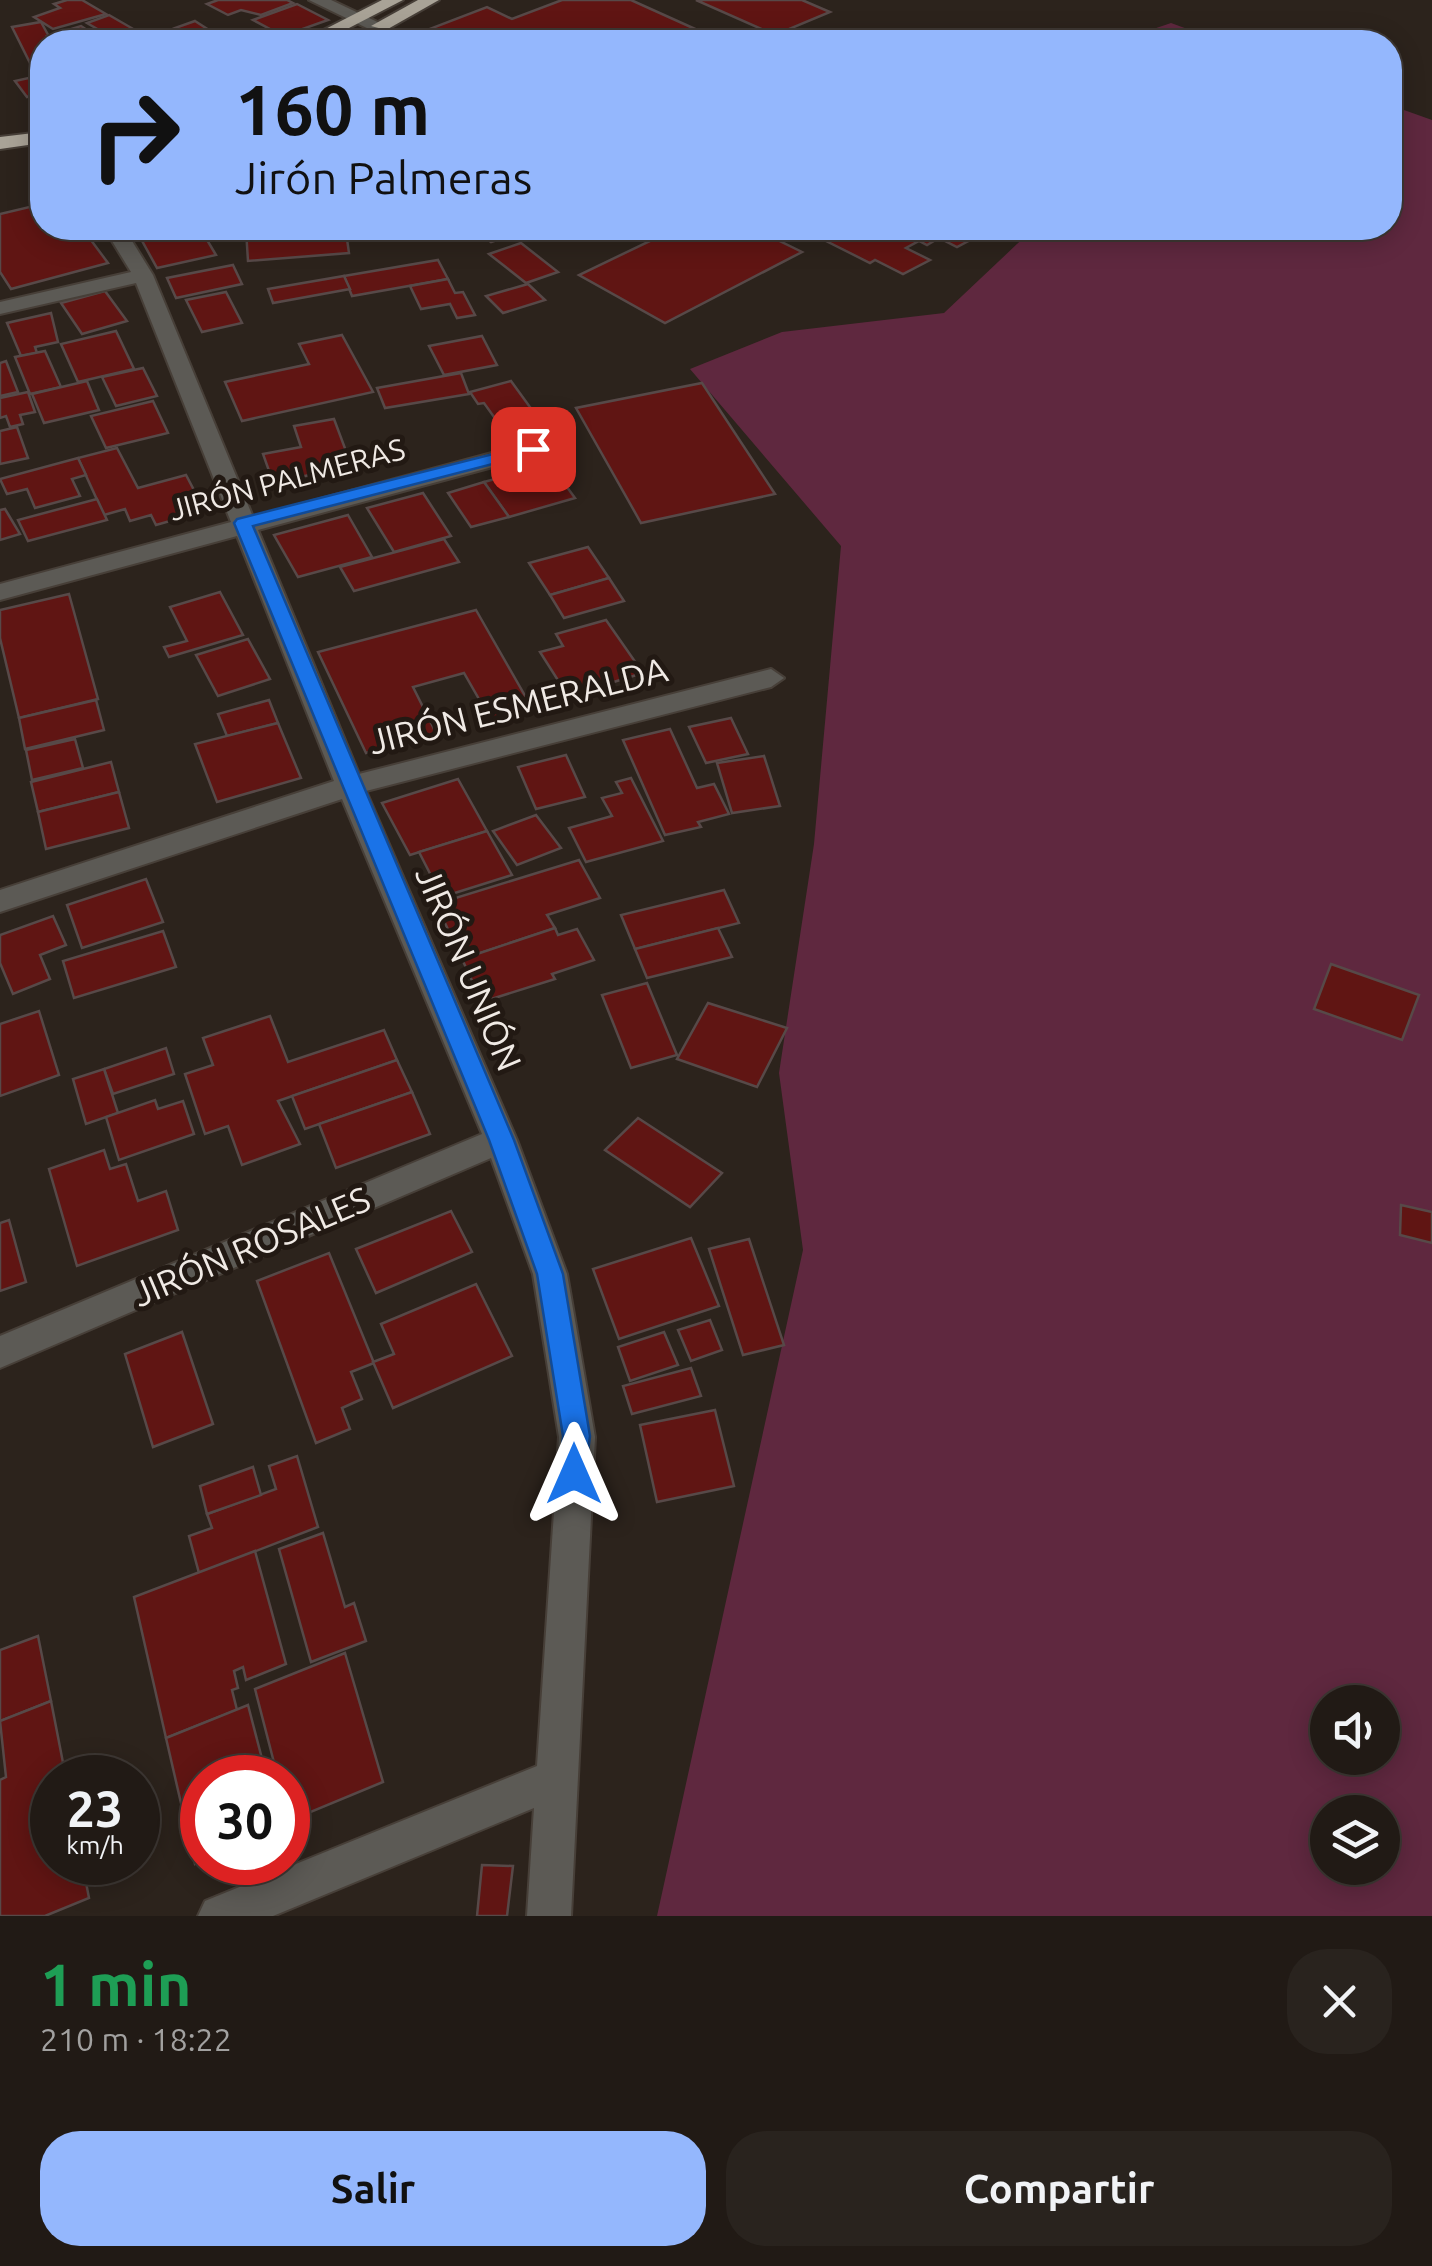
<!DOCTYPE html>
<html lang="es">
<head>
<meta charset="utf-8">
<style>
  :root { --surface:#211a15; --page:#29231e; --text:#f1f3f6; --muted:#a2a1a0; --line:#3e3834; --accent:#94b7fd }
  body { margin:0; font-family:Ubuntu,sans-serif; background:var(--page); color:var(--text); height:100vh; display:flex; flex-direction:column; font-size:38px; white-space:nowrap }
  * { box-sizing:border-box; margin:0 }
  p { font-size:32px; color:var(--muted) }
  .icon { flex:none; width:55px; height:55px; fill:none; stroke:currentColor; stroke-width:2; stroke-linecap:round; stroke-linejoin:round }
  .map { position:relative; height:1916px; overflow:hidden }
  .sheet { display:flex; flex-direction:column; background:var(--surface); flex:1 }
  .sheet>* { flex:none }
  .hud { position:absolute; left:30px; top:30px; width:1372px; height:210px; border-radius:40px; box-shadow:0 5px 25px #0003,0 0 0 2px var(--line); background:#94b7fd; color:#111; overflow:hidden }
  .fabs { position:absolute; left:1310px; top:1685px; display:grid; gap:20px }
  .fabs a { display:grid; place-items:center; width:90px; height:90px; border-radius:50%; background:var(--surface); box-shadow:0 5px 25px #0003,0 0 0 2px var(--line); font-size:50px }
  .speed { position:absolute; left:30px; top:1755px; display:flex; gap:20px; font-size:50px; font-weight:700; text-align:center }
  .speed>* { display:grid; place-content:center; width:130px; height:130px; border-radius:50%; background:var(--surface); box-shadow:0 5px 25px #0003,0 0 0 2px var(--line); line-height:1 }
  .speed small { font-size:25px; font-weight:400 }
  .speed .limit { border:15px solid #d22; background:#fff; color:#111 }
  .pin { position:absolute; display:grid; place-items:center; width:85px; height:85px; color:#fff; margin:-42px; border-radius:20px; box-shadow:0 5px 15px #0006 }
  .me { position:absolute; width:110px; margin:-55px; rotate:0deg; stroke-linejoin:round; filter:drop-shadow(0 0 8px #0008) }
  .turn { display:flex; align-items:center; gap:35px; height:210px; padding:0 40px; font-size:45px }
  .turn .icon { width:130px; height:130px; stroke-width:2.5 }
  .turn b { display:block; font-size:70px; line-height:85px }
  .round { display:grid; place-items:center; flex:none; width:105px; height:105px; border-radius:40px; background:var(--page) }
  .head { display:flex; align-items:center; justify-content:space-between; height:170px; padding:0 40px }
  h1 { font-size:60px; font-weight:700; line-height:75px; color:#1e9e55 }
  .action { display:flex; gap:20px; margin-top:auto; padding:20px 40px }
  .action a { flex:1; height:115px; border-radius:40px; background:var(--accent); color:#111; font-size:40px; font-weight:700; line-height:115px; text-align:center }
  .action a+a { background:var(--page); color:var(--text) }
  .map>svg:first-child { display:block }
  .green { fill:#5f283f; fill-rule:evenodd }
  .building { fill:#601513; stroke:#574948; stroke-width:2.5 }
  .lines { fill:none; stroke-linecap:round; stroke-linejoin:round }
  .street-casing { stroke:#473f38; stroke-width:4 }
  .highway-casing { stroke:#473f38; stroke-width:4 }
  .street { fill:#5c5a55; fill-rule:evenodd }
  .highway { fill:#a9a397; fill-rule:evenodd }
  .route { fill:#1a73e8; stroke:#114b97; stroke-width:2.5 }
  .labels { text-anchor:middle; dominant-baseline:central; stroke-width:10; stroke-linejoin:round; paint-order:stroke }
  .far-street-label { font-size:30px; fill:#f0eae5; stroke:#221913 }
  .street-label { font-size:35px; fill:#f0eae5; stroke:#221913 }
</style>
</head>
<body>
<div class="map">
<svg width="1432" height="1916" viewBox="0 0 1432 1916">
  <rect width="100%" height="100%" fill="#2c231c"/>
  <g class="green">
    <path d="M1171 23 1223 42H1115Z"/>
    <path d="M1390 105 1432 120V1916H657L803 1250 779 1073 814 844 841 546 690 369 782 332 944 313 1034 228H1390ZM1328 1702H1382V1758H1328ZM1328 1812H1382V1868H1328Z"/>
  </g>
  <g class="building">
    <path d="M67 0H82L106 14 53 29 34 17 60 8 54 4Z"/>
    <path d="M218 0H287L293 3 261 15 241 10 228 15 207 4Z"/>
    <path d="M562 0H631L724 42H438L419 33 487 7 512 19Z"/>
    <path d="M696 0H802L830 12 775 35Z"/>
    <path d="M297 4 328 20 283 36 253 20Z"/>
    <path d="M109 15 154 41 112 42 118 41 87 23Z"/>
    <path d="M195 21 212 32 193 39 175 28Z"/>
    <path d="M41 22 52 42H42V65L32 67 12 27Z"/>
    <path d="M81 26 105 42H58L48 36Z"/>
    <path d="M42 75V93L27 97 15 81Z"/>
    <path d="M42 204V228H82L108 263 11 289 0 272V214Z"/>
    <path d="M135 228H200L216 255 157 268Z"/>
    <path d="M275 228 276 238 346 232 349 253 248 261 246 230Z"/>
    <path d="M472 228H494L506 237 491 242Z"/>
    <path d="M677 228H753L802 252 665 323 579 275Z"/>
    <path d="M800 228H993L957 247 939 238 927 245 919 241 906 248 930 260 903 274 875 260 870 263Z"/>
    <path d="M521 243 558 272 526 283 489 254Z"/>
    <path d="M438 260 448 279 352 296 344 276Z"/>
    <path d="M233 265 242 284 176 298 167 278Z"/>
    <path d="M344 276 350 289 273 303 268 289Z"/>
    <path d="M448 279 455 293 463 292 475 315 457 318 450 304 421 309 410 286Z"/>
    <path d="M528 284 545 300 503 313 486 296Z"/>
    <path d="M105 291 127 321 82 334 61 303Z"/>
    <path d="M226 292 242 323 202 332 186 300Z"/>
    <path d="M51 313 58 342 35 347 37 353 21 356 7 323Z"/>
    <path d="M116 331 134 369 78 382 61 344Z"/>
    <path d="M342 335 373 392 242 421 225 382 309 364 299 344Z"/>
    <path d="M482 336 497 365 444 375 429 346Z"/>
    <path d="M45 351 61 387 30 394 15 357Z"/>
    <path d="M6 361 18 392 0 396V363Z"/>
    <path d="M143 368 157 396 116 406 102 377Z"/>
    <path d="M461 373 469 394 385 408 377 388Z"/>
    <path d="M87 381 99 410 44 423 32 394Z"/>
    <path d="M511 381 543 425 507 435 484 403 478 404 470 392Z"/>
    <path d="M702 383 775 494 641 523 576 408Z"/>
    <path d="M28 392 35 412 20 415 23 424 10 427 6 416 0 418V398Z"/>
    <path d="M153 401 168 433 106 448 91 416Z"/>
    <path d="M334 419 352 467 273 482 263 454 301 447 294 426Z"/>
    <path d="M17 427 28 458 0 464V431Z"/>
    <path d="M117 448 138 488 186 475 205 511 156 525 151 515 130 521 125 509 104 515 78 458Z"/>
    <path d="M78 458 86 475 72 479 80 496 35 508 27 489 7 494 0 479Z"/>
    <path d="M550 464 575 498 509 517 484 482Z"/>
    <path d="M484 482 509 517 471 527 448 493Z"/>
    <path d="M423 493 451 536 394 552 367 508Z"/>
    <path d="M97 499 107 520 28 541 18 520Z"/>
    <path d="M5 509 20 534 0 540V510Z"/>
    <path d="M348 515 372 557 298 577 274 535Z"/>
    <path d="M444 539 459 562 354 591 340 567Z"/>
    <path d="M588 547 609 578 550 595 529 563Z"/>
    <path d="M609 578 624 601 564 618 550 595Z"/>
    <path d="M220 592 243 635 169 657 164 647 187 641 170 607Z"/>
    <path d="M69 594 98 699 19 718 0 638V610Z"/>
    <path d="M476 610 532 708 491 720 464 673 413 687 436 733 366 753 318 652Z"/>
    <path d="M606 620 643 673 568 696 540 652 563 646 556 634Z"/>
    <path d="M248 639 270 679 218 696 196 655Z"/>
    <path d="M96 700 104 730 25 749 19 718Z"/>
    <path d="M269 700 278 723 227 736 218 714Z"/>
    <path d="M731 718 748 754 706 763 689 727Z"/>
    <path d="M278 723 301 778 217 802 195 744Z"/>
    <path d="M670 729 697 788 714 784 729 814 698 822 701 827 665 835 623 740Z"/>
    <path d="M75 739 83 768 32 780 26 750Z"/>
    <path d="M566 755 585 797 536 809 518 767Z"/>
    <path d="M764 756 780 806 732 813 717 763Z"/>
    <path d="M111 762 119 792 38 812 31 782Z"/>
    <path d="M631 778 663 841 586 862 569 828 612 816 602 798 622 793 616 782Z"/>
    <path d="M458 779 487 831 410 855 382 803Z"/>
    <path d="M119 792 129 828 46 849 38 812Z"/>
    <path d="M536 815 561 848 517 865 493 831Z"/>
    <path d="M487 831 512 875 442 897 419 852Z"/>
    <path d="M579 860 600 898 547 915 555 928 462 959 436 904Z"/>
    <path d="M146 879 163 922 82 948 67 905Z"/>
    <path d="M724 890 739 923 635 949 621 915Z"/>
    <path d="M53 916 66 945 40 955 50 979 13 994 0 963V935Z"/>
    <path d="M555 928 558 935 577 929 594 960 552 974 555 979 482 1002 462 959Z"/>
    <path d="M718 928 732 957 647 978 635 949Z"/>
    <path d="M163 931 176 967 74 998 63 961Z"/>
    <path d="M1331 964 1419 995 1402 1040 1314 1009Z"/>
    <path d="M647 983 677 1055 631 1068 602 995Z"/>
    <path d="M708 1003 787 1028 757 1087 677 1059Z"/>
    <path d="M39 1011 59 1075 0 1096V1024Z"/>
    <path d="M270 1016 288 1062 384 1030 397 1060 278 1101 300 1144 242 1165 228 1126 205 1134 185 1074 213 1065 203 1038Z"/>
    <path d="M166 1048 174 1074 113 1094 104 1069Z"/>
    <path d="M397 1060 412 1092 305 1129 292 1096Z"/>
    <path d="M104 1069 118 1113 86 1124 73 1079Z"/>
    <path d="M412 1092 430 1134 336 1168 319 1124Z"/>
    <path d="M155 1100 158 1109 183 1101 194 1134 119 1160 106 1117Z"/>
    <path d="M638 1118 722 1173 690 1207 605 1150Z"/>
    <path d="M104 1150 110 1169 126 1164 138 1201 166 1191 178 1230 77 1266 49 1169Z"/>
    <path d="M1401 1205 1432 1212V1243L1400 1235Z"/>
    <path d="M451 1211 472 1252 376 1293 356 1249Z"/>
    <path d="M9 1220 26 1282 0 1291V1223Z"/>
    <path d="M691 1238 719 1306 619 1339 593 1269Z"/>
    <path d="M749 1239 784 1345 743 1355 709 1249Z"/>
    <path d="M329 1253 374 1363 351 1372 362 1399 342 1408 350 1429 316 1443 257 1281Z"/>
    <path d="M476 1284 512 1356 393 1408 373 1362 394 1354 381 1324Z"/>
    <path d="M710 1320 722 1350 691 1361 678 1330Z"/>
    <path d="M182 1332 213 1424 153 1447 125 1354Z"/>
    <path d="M664 1332 678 1365 630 1381 618 1347Z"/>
    <path d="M691 1368 701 1396 632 1414 623 1386Z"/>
    <path d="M715 1410 734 1486 657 1502 640 1425Z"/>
    <path d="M297 1456 318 1527 199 1573 189 1536 212 1528 207 1514 276 1489 269 1466Z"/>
    <path d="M253 1467 261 1495 207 1514 200 1486Z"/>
    <path d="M323 1533 345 1607 354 1603 366 1641 311 1662 279 1549Z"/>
    <path d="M255 1551 286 1664 246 1680 243 1667 234 1671 238 1688 232 1690 237 1710 166 1738 134 1597Z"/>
    <path d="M38 1636 51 1701 0 1721V1650Z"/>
    <path d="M345 1653 383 1782 289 1821 288 1778H278L255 1689Z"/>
    <path d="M51 1701 66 1778H52V1862H82L89 1898 45 1916H0V1780L6 1777 0 1721Z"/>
    <path d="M248 1705 267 1778H202V1861L195 1864 166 1738Z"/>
    <path d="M482 1865 513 1866 507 1916H477Z"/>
  </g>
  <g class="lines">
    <defs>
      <g id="street">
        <path d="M309 0H331L388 27 373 31Z"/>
        <path d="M104 228H124L153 275 253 517 533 442 544 449 541 454 258 530 359 774 771 669 784 678 771 687 366 791 517 1140 567 1274 595 1437 571 1916H527L534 1808 273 1916H198L205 1901 537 1766 559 1437 533 1274 491 1158 0 1368V1336L482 1134 342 799 0 912V890L334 781 237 536 0 600V584L231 522 136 283 0 314V302L131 272Z"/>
      </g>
      <g id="highway">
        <path d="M382 0H403L322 42H300Z"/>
        <path d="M418 0H439L386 30 371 26Z"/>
        <path d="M42 132V143L0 149V137Z"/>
      </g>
    </defs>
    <use href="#street" class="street-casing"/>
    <use href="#highway" class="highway-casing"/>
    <use href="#street" class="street"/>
    <use href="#highway" class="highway"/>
  </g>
  <path class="route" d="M533 444 539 445V452L253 526 514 1140 563 1274 590 1436 584 1484 574 1488 565 1484 560 1474 563 1436 537 1274 489 1140 234 523 237 519Z"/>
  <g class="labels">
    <g class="far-street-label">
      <text transform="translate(287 479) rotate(-15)">JIRÓN PALMERAS</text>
    </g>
    <g class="street-label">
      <text transform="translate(518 705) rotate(-14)">JIRÓN ESMERALDA</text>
      <text transform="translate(469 968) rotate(67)">JIRÓN UNIÓN</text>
      <text transform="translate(251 1246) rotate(-23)">JIRÓN ROSALES</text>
    </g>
  </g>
</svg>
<div class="fabs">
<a><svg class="icon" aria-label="sound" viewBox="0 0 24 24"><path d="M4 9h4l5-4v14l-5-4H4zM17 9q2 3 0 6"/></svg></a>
<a><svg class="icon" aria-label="layers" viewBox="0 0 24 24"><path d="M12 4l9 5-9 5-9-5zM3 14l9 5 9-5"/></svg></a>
</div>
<div class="speed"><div>23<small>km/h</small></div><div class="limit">30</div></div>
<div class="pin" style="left:533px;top:449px;background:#d93025"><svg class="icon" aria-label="arrive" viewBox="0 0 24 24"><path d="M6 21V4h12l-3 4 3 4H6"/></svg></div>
<svg class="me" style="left:574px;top:1474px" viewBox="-20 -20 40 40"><path d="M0-17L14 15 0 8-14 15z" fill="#1a73e8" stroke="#fff" stroke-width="4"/></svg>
<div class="hud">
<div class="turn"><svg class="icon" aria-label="right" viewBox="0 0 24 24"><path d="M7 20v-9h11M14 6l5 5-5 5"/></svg><div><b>160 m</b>Jirón Palmeras</div></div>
</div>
</div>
<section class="sheet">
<div class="head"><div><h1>1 min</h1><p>210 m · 18:22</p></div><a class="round"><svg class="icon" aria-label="close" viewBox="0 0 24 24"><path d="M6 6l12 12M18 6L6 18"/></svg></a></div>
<div class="action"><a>Salir</a><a>Compartir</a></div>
</section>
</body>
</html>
